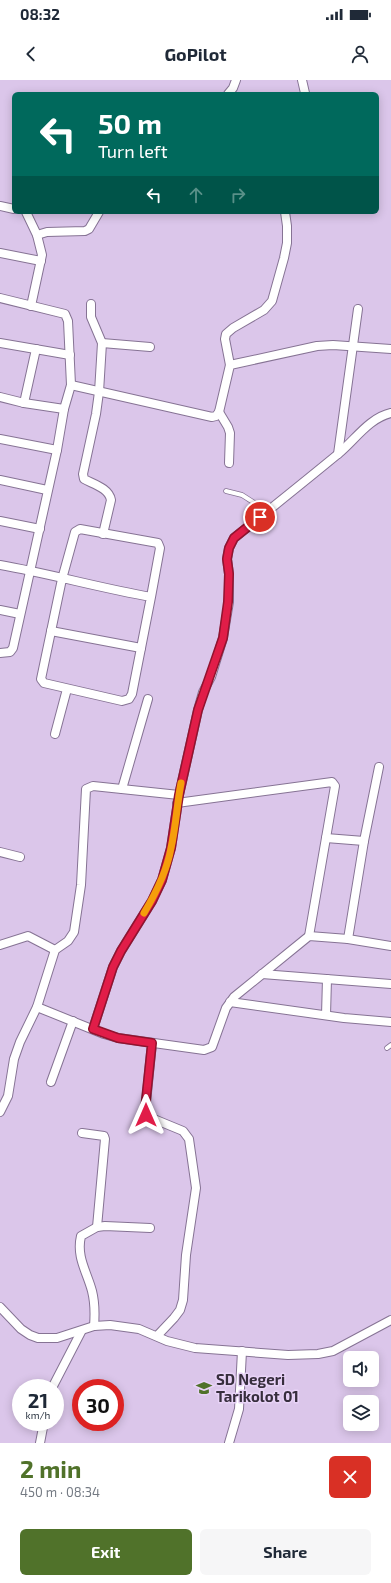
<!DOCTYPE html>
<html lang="en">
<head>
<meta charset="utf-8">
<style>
  :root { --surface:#fff; --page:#f6f6f7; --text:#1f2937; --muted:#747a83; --accent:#50722a }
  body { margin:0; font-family:"Exo 2",sans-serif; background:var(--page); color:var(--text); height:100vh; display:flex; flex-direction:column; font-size:15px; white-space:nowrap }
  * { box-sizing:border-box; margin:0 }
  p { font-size:13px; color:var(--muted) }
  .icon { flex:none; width:22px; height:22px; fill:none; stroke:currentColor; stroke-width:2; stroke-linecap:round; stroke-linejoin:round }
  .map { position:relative; height:1363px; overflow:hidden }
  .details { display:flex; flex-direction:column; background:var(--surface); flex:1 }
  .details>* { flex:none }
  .hud { position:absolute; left:12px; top:12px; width:367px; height:122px; border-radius:6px; box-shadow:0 2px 10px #0003; background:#00695c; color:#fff; overflow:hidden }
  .controls { position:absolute; left:343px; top:1271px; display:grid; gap:8px }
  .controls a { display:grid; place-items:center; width:36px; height:36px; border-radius:6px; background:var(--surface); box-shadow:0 2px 10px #0003; font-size:20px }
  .speed { position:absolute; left:12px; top:1299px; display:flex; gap:8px; font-size:20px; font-weight:700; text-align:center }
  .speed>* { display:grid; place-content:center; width:52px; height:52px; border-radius:50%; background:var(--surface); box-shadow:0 2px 10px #0003; line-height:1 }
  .speed small { font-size:10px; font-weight:400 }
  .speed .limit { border:6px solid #d22; background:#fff; color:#111 }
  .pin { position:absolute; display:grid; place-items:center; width:34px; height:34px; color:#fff; margin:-17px; border:2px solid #fff; border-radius:50%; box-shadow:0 1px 4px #0007 }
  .me { position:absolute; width:44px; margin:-22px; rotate:0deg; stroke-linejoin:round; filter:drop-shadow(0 0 3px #0008) }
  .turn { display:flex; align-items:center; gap:14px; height:84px; padding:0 20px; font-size:18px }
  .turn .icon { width:52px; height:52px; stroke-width:2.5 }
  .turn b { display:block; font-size:28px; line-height:34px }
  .lanes { display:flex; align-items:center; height:38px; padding:0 20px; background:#0003; justify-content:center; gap:20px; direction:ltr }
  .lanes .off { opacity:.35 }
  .round { display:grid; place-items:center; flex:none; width:42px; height:42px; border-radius:6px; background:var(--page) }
  .head { display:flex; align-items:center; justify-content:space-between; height:68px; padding:0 20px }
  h1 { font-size:24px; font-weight:700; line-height:30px; color:var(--accent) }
  .primary-button { display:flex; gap:8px; margin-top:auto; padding:8px 20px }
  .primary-button a { flex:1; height:46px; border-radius:6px; background:var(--accent); color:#fff; font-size:16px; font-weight:700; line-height:46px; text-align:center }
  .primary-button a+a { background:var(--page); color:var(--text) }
  .status { display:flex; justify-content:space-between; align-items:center; height:28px; padding:0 20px; background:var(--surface); direction:ltr }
  .status svg { height:11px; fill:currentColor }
  header { display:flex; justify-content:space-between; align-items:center; height:52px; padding:0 20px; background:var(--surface); font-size:18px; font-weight:700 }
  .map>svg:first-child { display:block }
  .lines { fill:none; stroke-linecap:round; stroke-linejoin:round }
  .service-casing { stroke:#867394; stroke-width:5.5 }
  .minor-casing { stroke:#867394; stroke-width:10 }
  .service { stroke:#fff; stroke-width:4 }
  .minor { stroke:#fff; stroke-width:8 }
  .route-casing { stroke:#92132f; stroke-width:10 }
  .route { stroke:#e11d48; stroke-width:7 }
  .slow { stroke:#f59e0b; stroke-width:7 }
  .labels { text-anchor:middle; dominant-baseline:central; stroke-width:3; stroke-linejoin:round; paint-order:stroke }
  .poi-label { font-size:15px; font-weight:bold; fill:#372e3d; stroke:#e8d3f7; text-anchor:start }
</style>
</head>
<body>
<div class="status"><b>08:32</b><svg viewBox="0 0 49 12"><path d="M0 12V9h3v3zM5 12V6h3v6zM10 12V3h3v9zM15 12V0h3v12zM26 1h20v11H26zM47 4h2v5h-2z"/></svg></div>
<header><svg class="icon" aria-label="back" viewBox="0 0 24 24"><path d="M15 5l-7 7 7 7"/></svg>GoPilot<svg class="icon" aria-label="person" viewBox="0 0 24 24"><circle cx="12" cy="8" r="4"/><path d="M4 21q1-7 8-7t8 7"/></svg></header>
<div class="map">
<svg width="391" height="1363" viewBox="0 0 391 1363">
  <rect width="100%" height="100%" fill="#dbc6ea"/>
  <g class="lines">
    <defs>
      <g id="service">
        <path d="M226 411 242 415 267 431"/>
        <path d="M387 968 391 965"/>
      </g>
      <g id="minor">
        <path d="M302 0 305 13"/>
        <path d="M228 14 233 8 236 0"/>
        <path d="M0 126 14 129"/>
        <path d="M26 132 37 155 42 175 31 226"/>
        <path d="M37 155 47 152 85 151 89 149 99 132"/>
        <path d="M0 173 41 181"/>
        <path d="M0 218 65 234 68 241 71 305 64 329 57 370 13 568 10 572 0 573"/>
        <path d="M91 224V237L102 263 99 312 96 334 83 394 84 399C93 404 109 408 111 420L103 454"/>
        <path d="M0 263 70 275"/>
        <path d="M102 263 150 267"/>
        <path d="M230 285 225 259 226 254 233 248 264 230 272 221 284 178 287 163V146L285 132"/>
        <path d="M71 305 212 337 216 336 219 332 230 285 317 266 333 265 391 269"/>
        <path d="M0 317 24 323 64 329"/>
        <path d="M24 323 36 269"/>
        <path d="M219 332 228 347 230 353 229 383"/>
        <path d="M0 359 57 370"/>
        <path d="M338 374 358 229"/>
        <path d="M0 400 47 410"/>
        <path d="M0 441 40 449"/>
        <path d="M0 485C51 494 100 508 151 517L132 614 129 619 122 621 44 603 41 599 62 499 75 452 80 449 158 463 160 468 151 517"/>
        <path d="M0 530 20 534"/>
        <path d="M51 551 141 568"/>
        <path d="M55 654 67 609"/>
        <path d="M122 709 148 619"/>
        <path d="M177 723 332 702 335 706 309 856"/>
        <path d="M326 758 364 761"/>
        <path d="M0 772 20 777"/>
        <path d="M348 859 364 761 379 687"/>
        <path d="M0 865 28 856 55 870"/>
        <path d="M262 894 391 904"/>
        <path d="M230 922 344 938 391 942"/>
        <path d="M37 927 104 954 118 958 204 970 212 967 226 928 234 917 309 856 348 859 391 866"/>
        <path d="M326 935 327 899"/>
        <path d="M93 949 113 887 121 871 152 821 162 800 171 768 179 715 198 630 203 612 211 597 223 558 229 522V494L227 479 229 468 234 458C269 430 304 402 338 374 355 360 369 338 391 333"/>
        <path d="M152 963 145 1033 149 1037 183 1051 189 1059 196 1108 186 1175 183 1220 180 1230 174 1238 157 1256"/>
        <path d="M51 1002 73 941"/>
        <path d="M0 1032 8 1016 14 979 20 962 37 927 55 870 68 861 74 852 81 805 86 709 93 706 179 715"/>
        <path d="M82 1053 104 1056 105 1059 97 1147"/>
        <path d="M0 1227 21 1249 30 1255 38 1258H57L94 1246 110 1245 139 1249 167 1261 195 1268 288 1275 318 1274 333 1271 391 1240"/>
        <path d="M94 1246C95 1234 95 1223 92 1211 87 1192 76 1177 81 1156L97 1147 105 1146 150 1148"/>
        <path d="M52 1308 81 1252"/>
        <path d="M40 1363 44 1342"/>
        <path d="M229 1363 239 1329 242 1271"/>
      </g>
    </defs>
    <use href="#service" class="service-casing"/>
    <use href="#minor" class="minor-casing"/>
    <use href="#service" class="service"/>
    <use href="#minor" class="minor"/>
  </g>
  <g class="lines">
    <defs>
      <path id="route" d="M146 1035 145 1029 152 963 118 958 93 949 113 887 121 871 152 821 162 800 171 768 179 715 198 630 223 558 228 522 229 494 227 479 229 468 234 458 260 437"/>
    </defs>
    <use href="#route" class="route-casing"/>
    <use href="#route" class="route"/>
    <path class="slow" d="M144 833C156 813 167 791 171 768 176 746 177 724 181 703"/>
  </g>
  <defs>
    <symbol id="school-bare" viewBox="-9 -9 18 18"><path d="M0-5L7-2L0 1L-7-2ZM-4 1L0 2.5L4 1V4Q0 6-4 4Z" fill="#50722a" stroke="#e8d3f7" stroke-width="2.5" paint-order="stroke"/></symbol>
  </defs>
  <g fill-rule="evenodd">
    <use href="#school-bare" x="193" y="1297" width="22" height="22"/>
  </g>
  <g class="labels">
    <g class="poi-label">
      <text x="216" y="1299">SD Negeri<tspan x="216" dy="17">Tarikolot 01</tspan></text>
    </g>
  </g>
</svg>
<div class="controls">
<a><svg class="icon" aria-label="sound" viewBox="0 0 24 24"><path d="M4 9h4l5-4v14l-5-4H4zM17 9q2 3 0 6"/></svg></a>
<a><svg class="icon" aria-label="layers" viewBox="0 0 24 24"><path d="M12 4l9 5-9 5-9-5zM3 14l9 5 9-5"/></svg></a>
</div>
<div class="speed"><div>21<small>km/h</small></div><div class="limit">30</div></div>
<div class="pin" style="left:260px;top:437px;background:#d93025"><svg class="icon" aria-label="arrive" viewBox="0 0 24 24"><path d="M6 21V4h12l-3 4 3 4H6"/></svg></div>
<svg class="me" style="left:146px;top:1035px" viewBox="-20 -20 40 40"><path d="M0-17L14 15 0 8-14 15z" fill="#e11d48" stroke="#fff" stroke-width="4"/></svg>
<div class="hud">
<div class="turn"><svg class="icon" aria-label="left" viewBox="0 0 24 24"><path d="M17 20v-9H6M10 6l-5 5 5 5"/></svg><div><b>50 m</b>Turn left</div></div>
<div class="lanes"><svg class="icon" aria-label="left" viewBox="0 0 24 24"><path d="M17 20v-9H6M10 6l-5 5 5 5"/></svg><svg class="icon off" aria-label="ahead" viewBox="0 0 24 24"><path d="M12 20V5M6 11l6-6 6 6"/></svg><svg class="icon off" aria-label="right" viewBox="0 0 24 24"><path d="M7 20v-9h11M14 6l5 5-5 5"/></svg></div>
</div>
</div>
<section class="details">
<div class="head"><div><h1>2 min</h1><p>450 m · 08:34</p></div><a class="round" style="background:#d93025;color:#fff"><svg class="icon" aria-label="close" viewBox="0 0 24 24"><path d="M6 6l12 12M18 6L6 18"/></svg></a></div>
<div class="primary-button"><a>Exit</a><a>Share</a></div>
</section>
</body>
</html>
